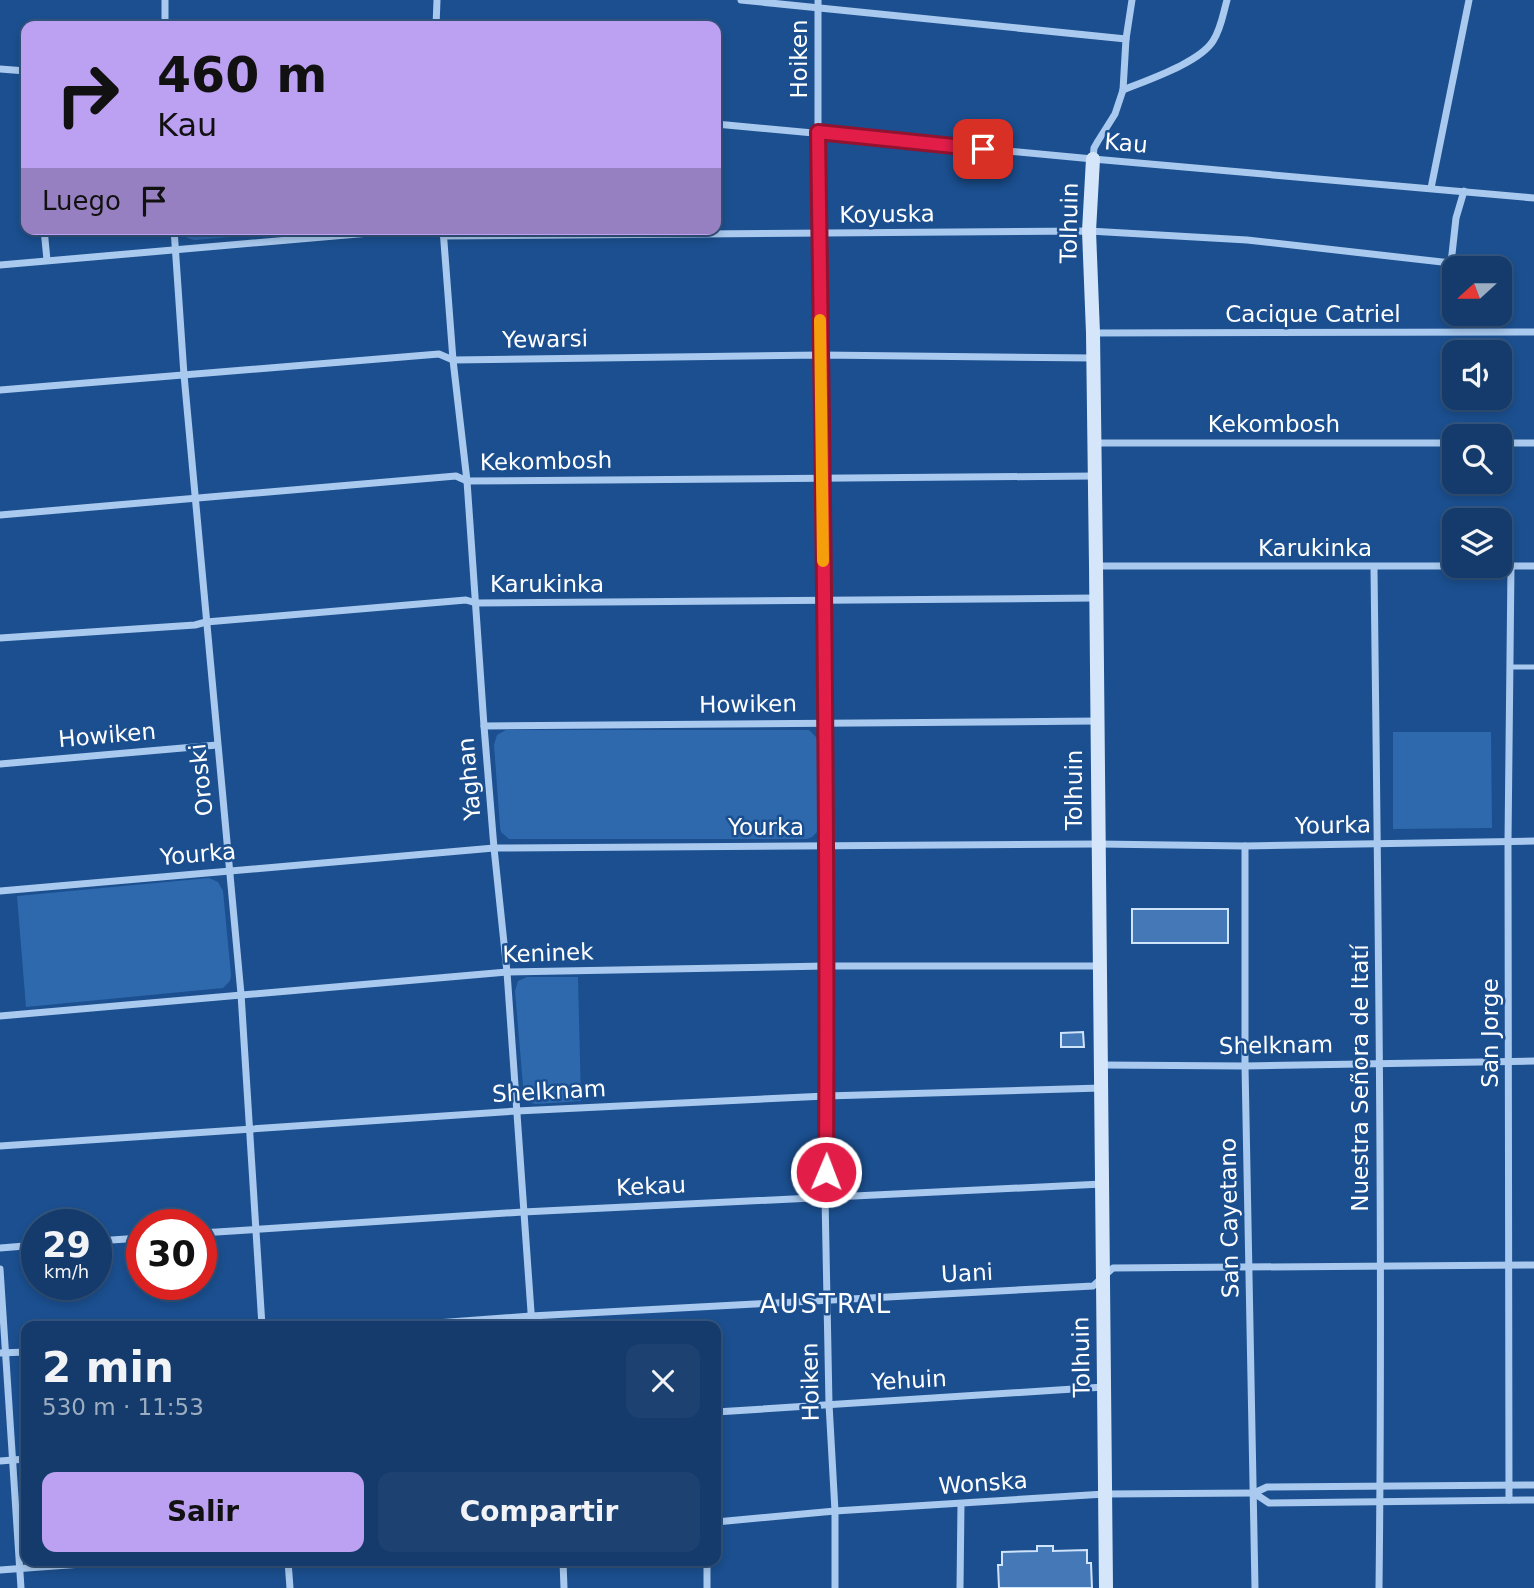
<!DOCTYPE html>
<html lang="es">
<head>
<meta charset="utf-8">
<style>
  :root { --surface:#143b6b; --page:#1d4271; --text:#f1f3f6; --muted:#9dadc1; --line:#33557e; --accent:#bca0f2 }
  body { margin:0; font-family:"DejaVu Sans",sans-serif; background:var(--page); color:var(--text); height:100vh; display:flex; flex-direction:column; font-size:26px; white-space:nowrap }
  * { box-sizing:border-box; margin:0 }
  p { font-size:23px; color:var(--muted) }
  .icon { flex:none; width:38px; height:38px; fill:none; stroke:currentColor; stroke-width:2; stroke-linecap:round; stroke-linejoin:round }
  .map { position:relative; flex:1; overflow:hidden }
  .panel { position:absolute; left:21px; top:1321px; width:700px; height:245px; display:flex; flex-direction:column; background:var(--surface); border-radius:14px; box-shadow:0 4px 10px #0003,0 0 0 2px var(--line) }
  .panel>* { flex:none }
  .hud { position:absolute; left:21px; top:21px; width:700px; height:214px; border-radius:14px; box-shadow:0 4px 10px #0003,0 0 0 2px var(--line); background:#bca0f2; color:#111; overflow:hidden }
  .needle { width:46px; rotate:249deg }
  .fabs { position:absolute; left:1442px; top:256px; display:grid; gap:14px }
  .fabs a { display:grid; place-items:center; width:70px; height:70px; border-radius:14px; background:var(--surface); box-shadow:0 4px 10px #0003,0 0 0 2px var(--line); font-size:35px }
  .speed { position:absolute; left:21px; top:1209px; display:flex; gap:14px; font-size:35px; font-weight:700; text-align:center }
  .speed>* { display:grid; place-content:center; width:91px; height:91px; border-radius:50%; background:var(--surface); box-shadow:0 4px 10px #0003,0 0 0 2px var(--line); line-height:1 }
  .speed small { font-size:18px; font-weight:400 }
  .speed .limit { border:10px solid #d22; background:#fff; color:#111 }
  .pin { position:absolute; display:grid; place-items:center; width:60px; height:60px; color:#fff; margin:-30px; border-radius:14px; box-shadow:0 4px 10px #0006 }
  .me { position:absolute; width:77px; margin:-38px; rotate:1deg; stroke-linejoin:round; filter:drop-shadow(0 0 5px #0008) }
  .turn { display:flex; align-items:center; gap:24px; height:147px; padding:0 21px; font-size:32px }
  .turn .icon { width:91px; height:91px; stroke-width:2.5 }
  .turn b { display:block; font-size:49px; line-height:60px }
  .then { display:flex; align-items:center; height:66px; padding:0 21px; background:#0003; gap:14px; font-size:26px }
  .round { display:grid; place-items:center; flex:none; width:74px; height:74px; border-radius:14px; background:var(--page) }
  .head { display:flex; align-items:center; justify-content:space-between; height:119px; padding:0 21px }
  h1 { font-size:42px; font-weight:700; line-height:52px }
  .primary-button { display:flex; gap:14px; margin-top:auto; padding:14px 21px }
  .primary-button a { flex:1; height:80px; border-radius:14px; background:var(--accent); color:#111; font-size:28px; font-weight:700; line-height:80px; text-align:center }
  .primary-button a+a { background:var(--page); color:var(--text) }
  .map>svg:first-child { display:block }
  .green { fill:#2e69ad }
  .building { fill:#4478b7; stroke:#cfe3fa; stroke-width:2 }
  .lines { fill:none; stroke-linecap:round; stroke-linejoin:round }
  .lane { stroke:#a9c9ee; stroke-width:5 }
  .street { stroke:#a9c9ee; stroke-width:7 }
  .secondary { stroke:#d6e6fa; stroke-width:14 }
  .route-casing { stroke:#92132f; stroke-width:18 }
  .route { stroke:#e11d48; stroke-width:12 }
  .slow { stroke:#f59e0b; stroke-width:12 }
  .labels { text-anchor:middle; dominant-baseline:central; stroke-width:5; stroke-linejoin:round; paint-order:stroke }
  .street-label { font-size:23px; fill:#fff; stroke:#1b4f8f }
  .quarter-label { font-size:26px; letter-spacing:2px; fill:#fff; stroke:#1b4f8f }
</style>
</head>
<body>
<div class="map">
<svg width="1534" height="1588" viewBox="0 0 1534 1588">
  <rect width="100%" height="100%" fill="#1b4f8f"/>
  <g class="green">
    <path d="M180 229H323L195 240C188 239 182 236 180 229Z"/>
    <path d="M506 730H809L816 737 818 742 819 830 812 837 807 839H509L501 832 500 827 494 745 497 735Z"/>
    <path d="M1393 732H1491L1492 828 1393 829Z"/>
    <path d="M209 878 218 882 223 891 231 975 230 981 223 988 26 1007 17 896Z"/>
    <path d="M527 977H578L581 1101 536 1104 531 1103 524 1097 515 991 518 981Z"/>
  </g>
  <g class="building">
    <rect x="1132" y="909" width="96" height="34"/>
    <path d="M1083 1032 1084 1047H1061V1033Z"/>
    <path d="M1037 1546H1053V1551L1087 1550V1563H1091L1092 1588H999L998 1565H1002V1552L1037 1551Z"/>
  </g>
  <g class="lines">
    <path class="lane" d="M1510 667H1534"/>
    <g class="street">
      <path d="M741 0 1126 39"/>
      <path d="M818 0V132L826 723 825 1197 829 1404 835 1511V1588"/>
      <path d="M165 26V0"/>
      <path d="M436 26 437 0"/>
      <path d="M0 69 26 71"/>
      <path d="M1123 90C1147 80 1199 63 1213 41 1221 29 1223 14 1227 0"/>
      <path d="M716 124 1093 159 1534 198"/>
      <path d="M1093 159 1094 148 1098 141 1115 114 1123 90 1126 39 1132 0"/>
      <path d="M1431 188 1469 0"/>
      <path d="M44 229 47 260"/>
      <path d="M174 229 184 375 241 994 262 1326"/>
      <path d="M435 229 444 236 1089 231 1247 240 1451 263 1456 218 1464 191"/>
      <path d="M443 229 453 360 467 481 484 726 494 848 507 972 532 1326"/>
      <path d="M0 265 416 229"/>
      <path d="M1094 333 1534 332"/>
      <path d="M0 390 439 354 453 360 821 355 1093 358"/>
      <path d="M1095 443H1454"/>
      <path d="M1500 443H1534"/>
      <path d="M0 515 456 476 467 481 1095 476"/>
      <path d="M1096 566H1534"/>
      <path d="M1374 567C1378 907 1383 1248 1379 1588"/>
      <path d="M0 638 195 625 206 622 466 600 476 603 1096 598"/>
      <path d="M484 726 1097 721"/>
      <path d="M0 764 217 745"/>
      <path d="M1245 846V1066L1255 1588"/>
      <path d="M0 891 494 848 1098 844 1245 846 1534 841"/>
      <path d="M0 1016 507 972 826 966H1100"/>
      <path d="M1102 1065 1245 1066 1534 1061"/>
      <path d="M0 1146 517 1111 826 1096 1101 1088"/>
      <path d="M201 1233 523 1212 1102 1184"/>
      <path d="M96 1241 142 1238"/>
      <path d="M0 1248 37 1245"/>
      <path d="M0 1269 21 1588"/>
      <path d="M396 1326 531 1316 1093 1286 1113 1268 1534 1265"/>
      <path d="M0 1353 26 1352"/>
      <path d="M716 1412 1104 1387"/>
      <path d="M0 1461 26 1459"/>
      <path d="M1534 1485 1267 1487 1254 1493 1269 1503 1534 1500"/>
      <path d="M1509 1500 1508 841 1511 566"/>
      <path d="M716 1522 835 1511 1105 1494 1254 1493"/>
      <path d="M288 1561 290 1588"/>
      <path d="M563 1561 564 1588"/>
      <path d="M707 1561V1588"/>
      <path d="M0 1570 123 1561"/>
      <path d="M960 1588 961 1504"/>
    </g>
    <path class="secondary" d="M1093 159 1089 231 1093 333 1096 566 1106 1588"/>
  </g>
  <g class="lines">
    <defs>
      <path id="route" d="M826 1172C828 825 823 479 818 132L983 149"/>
    </defs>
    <use href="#route" class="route-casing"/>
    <use href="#route" class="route"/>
    <path class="slow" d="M820 320 823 561"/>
  </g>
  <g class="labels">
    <g class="street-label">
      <text transform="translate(799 59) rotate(-90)">Hoiken</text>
      <text transform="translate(1126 143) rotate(5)">Kau</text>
      <text transform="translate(887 214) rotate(-1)">Koyuska</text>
      <text transform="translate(1069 223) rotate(-89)">Tolhuin</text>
      <text x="1313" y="314">Cacique Catriel</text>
      <text transform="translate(545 339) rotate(-1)">Yewarsi</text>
      <text x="1274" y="424">Kekombosh</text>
      <text transform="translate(546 461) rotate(-1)">Kekombosh</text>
      <text x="1315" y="548">Karukinka</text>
      <text x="547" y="584">Karukinka</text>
      <text transform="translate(748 704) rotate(-1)">Howiken</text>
      <text transform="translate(107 735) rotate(-5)">Howiken</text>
      <text transform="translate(469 779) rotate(-95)">Yaghan</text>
      <text transform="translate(201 780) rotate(-96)">Oroski</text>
      <text transform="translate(1074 790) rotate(-90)">Tolhuin</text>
      <text transform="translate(1333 825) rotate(-1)">Yourka</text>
      <text x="766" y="827">Yourka</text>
      <text transform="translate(198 854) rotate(-5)">Yourka</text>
      <text transform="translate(548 953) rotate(-2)">Keninek</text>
      <text transform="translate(1490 1033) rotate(-90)">San Jorge</text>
      <text transform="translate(1276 1045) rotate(-1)">Shelknam</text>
      <text transform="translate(1360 1078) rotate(-90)">Nuestra Señora de Itatí</text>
      <text transform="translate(549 1091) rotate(-3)">Shelknam</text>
      <text transform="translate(651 1186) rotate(-3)">Kekau</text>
      <text transform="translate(1229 1218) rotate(-91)">San Cayetano</text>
      <text transform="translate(967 1273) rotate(-3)">Uani</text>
      <text transform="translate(1081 1357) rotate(-91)">Tolhuin</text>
      <text transform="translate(909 1380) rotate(-3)">Yehuin</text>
      <text transform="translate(810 1382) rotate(-91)">Hoiken</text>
      <text transform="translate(983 1483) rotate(-4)">Wonska</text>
    </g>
    <g class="quarter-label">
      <text x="826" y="1304">AUSTRAL</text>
    </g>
  </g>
</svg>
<div class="fabs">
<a><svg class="needle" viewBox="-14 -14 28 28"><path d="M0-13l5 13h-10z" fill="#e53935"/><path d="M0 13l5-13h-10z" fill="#9dadc1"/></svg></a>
<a><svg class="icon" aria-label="sound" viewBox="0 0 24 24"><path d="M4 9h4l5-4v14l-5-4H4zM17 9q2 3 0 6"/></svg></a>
<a><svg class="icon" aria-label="search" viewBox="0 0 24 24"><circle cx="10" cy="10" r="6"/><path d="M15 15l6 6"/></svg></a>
<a><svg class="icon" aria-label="layers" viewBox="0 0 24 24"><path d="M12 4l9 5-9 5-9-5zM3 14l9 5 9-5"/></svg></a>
</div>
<div class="speed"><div>29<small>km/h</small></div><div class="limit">30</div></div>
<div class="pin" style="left:983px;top:149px;background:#d93025"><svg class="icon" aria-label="arrive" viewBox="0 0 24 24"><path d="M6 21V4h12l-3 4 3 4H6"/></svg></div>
<svg class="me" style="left:826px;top:1172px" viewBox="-20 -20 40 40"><circle r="17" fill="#e11d48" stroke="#fff" stroke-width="3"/><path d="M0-11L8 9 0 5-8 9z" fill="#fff"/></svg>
<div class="hud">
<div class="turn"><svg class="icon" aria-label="right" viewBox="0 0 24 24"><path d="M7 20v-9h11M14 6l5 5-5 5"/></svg><div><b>460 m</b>Kau</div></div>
<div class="then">Luego<svg class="icon" aria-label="arrive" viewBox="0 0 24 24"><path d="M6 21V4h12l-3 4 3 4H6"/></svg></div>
</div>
<section class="panel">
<div class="head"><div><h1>2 min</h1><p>530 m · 11:53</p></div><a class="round"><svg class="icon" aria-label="close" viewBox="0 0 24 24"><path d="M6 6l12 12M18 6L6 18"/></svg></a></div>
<div class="primary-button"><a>Salir</a><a>Compartir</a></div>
</section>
</div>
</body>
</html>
